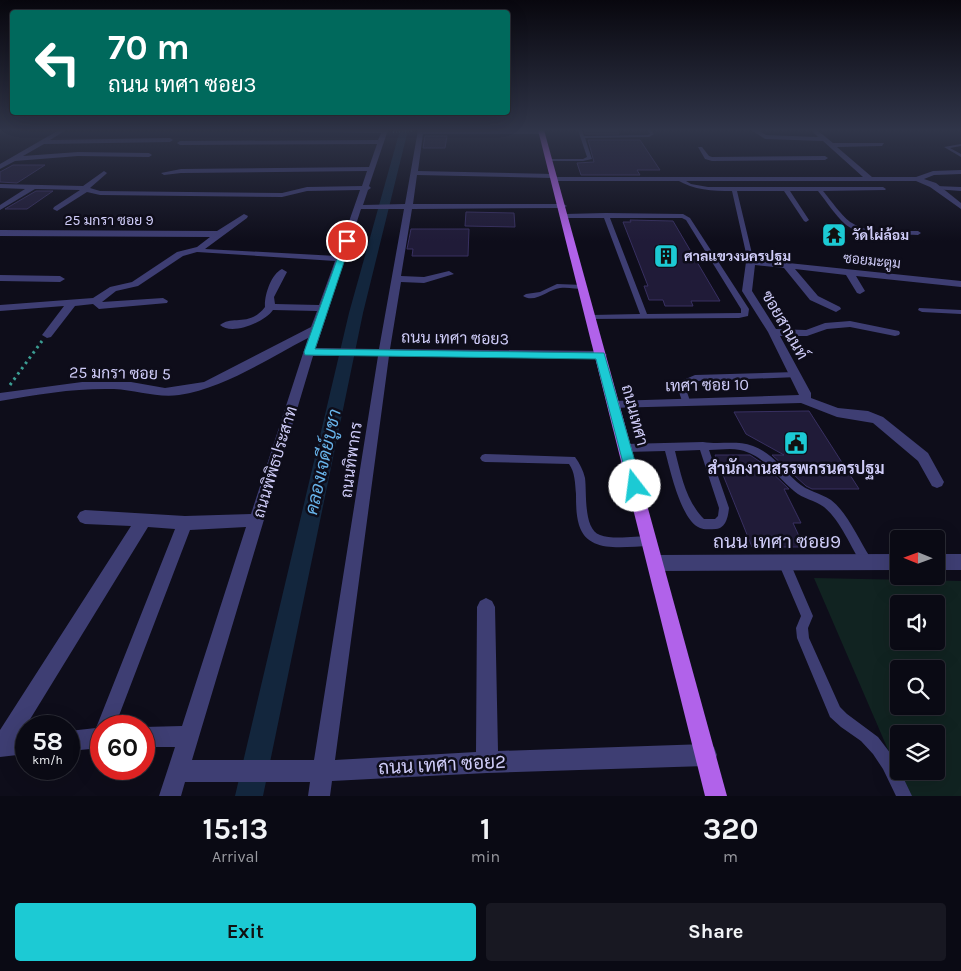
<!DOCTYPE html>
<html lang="en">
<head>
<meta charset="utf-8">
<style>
  :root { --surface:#0a0a14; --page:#181822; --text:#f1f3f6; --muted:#999aa0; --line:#2a2b34; --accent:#1ccad4 }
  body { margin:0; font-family:Karla,Sarabun,sans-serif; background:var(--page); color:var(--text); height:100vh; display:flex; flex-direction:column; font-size:19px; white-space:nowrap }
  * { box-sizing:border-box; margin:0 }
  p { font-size:16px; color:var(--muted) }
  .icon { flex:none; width:28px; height:28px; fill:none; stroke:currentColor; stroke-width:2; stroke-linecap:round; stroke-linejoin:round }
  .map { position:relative; height:796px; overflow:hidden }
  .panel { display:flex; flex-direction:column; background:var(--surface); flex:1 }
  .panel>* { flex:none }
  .banner { position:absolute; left:10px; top:10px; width:500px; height:105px; border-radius:5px; box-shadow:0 5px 20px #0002,0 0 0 1px var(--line); background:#00695c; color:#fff; overflow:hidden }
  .needle { width:32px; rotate:271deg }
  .tools { position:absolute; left:890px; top:530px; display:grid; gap:10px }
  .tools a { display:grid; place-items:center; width:55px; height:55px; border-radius:5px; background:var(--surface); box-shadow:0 5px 20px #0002,0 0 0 1px var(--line); font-size:25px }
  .speed { position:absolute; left:15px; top:715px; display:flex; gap:10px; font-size:25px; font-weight:700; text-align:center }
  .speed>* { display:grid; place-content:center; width:65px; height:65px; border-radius:50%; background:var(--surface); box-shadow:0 5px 20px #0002,0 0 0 1px var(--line); line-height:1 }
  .speed small { font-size:12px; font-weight:400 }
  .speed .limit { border:8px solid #d22; background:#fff; color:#111 }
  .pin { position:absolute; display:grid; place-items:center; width:42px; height:42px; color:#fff; margin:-21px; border:2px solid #fff; border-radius:50%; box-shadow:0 1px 5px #0007 }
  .me { position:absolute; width:55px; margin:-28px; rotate:345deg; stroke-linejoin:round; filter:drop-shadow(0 0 4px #0008) }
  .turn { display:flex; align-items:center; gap:18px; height:105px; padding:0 15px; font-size:22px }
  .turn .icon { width:65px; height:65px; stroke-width:2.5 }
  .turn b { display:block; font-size:35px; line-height:42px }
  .eta { display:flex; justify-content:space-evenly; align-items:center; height:85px; text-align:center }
  .eta b { font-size:30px; font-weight:700; line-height:35px }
  .button { display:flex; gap:10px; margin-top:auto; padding:10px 15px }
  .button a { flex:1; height:58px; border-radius:5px; background:var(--accent); color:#111; font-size:20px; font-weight:700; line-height:58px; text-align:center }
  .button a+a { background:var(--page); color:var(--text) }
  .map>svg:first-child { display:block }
  .green { fill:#112321; fill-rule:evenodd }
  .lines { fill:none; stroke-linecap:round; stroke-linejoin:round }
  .canal { fill:#13263d; fill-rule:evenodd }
  .building { fill:#201b38; stroke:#383061 }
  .path-far1 { stroke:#3b9d93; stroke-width:2; stroke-dasharray:1 2; stroke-linecap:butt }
  .path { stroke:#3b9d93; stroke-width:3; stroke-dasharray:2.5 4; stroke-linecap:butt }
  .service { fill:#3e3e73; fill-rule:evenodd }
  .minor { fill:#3e3e73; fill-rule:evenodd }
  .primary { fill:#b162ea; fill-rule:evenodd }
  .route { fill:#1ccad4; stroke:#12838a }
  .labels { text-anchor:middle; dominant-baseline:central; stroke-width:5; stroke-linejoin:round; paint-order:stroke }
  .far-street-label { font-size:14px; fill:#cfccf8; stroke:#0e0d1a }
  .far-poi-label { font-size:14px; font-weight:bold; fill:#cfccf8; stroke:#0e0d1a; text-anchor:start }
  .street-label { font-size:16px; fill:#cfccf8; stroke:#0e0d1a }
  .poi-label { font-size:16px; font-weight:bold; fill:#cfccf8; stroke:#0e0d1a }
  .water-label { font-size:18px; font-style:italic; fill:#68b4eb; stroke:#0e0d1a }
  .near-street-label { font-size:19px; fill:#cfccf8; stroke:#0e0d1a }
</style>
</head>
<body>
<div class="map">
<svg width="961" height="796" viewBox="0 0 961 796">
  <rect width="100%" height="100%" fill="#0e0d1a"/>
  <path class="green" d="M814 578 961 581V796H908ZM899 604H936V641H899ZM899 669H936V706H899ZM899 734H936V771H899Z"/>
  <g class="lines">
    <path class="canal" d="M400 130H408L363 313 263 796H235L349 313Z"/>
  </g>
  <g class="building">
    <path d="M584 130H617L619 134H585Z"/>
    <path d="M425 136H447L445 148H423Z"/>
    <path d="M588 140H640L660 170H637L640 175H581L577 163 594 162Z"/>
    <path d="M13 165H45L17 183 0 182V172Z"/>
    <path d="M36 191H53L27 209H5Z"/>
    <path d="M466 212 514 213 515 227 465 226Z"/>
    <path d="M630 220 673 221 720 301H691L693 306H665L663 300H649L644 286H648L623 222H631Z"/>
    <path d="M411 229H469L468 256H412L413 249H407Z"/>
    <path d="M809 411 859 489H812L806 486 772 455H784L746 434 734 412Z"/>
    <path d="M715 455H750L762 463 789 489H784L801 523H793L804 547H752Z"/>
  </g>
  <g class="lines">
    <path class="path-far1" d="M393 132 412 131"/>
    <path class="path" d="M10 385 42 341"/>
    <g class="service">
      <path d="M578 130H582L584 136 648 135 650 134 647 130H651L654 134 649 137 585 138 592 159 583 161H548V159H583L587 157Z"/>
      <path d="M961 144V146L950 148 961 154V157L944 147Z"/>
      <path d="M677 178H681L691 184 708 187H883L886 189 885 190 823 191C830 199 843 218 852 223 870 235 897 231 918 231L921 233 918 235C898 234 860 238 845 224 835 215 826 201 818 191H790L809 220 806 222 804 221 784 191H737L754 262 751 264 748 262 732 191C712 191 694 190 677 180Z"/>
      <path d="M936 186 961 187V191L934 189 933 188Z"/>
      <path d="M606 213 683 214 690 218 749 309 748 316 739 318 588 319V315H591L640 314 604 218H564L561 216 564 214ZM610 218H682L686 220 741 309V313L647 314Z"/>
      <path d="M557 284 584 285 587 287 584 289C576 289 568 287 560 288 549 289 535 304 523 296L526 294 540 292Z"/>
      <path d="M919 308 961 310V314L922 312 918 310Z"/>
      <path d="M795 372 799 375 798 377 696 381 688 385 686 389 690 401 686 404 682 401 678 389 681 381 695 375Z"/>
      <path d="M703 442C720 445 736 440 753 446 772 453 782 469 797 482 807 491 820 493 831 500 847 512 859 540 870 557L872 561 870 565 866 566 862 565C851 547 840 520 824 507 815 500 803 499 794 491 776 476 764 455 740 450 730 448 719 450 709 450L729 508C728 517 726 528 716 529 711 529 704 530 700 528 681 521 670 469 665 451L626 452 623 451 621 448 623 445 626 444ZM700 450 719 508 718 516 715 519H704C686 501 681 475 675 451Z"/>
      <path d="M485 454 575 457C580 464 583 470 585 478 587 493 583 529 600 535 613 540 636 536 650 536L654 537 656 541 654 545 650 546C626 546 588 555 579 525 576 515 576 504 576 494 575 483 575 472 569 464L485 462 482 461 480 458 482 455Z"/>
      <path d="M784 557 788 558 813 616 808 628 809 638 840 707 847 714 878 737 894 758 899 768V771H900L912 796H896L883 769 873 754 861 741 841 727 830 717 797 638 796 628 801 616 778 562 780 558Z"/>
    </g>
    <g class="minor">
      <path d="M59 130H66L50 140 170 138 173 140 170 142 44 144 23 156 78 152 149 153 152 155 149 157 78 156 15 161 0 169V164Z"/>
      <path d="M298 130H388L369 186 371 188 368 190 363 205 405 204 418 130H542L545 132 542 134H423L418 171 554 174 557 177H863L823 141 765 139 751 130H758L766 135 818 137 811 130H817L833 143H884L882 146 837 147 872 177H916L933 171 961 170V174L934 175 924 179 936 183 961 203V209L930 187 916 181H555L552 178 417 175 413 204H563L567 206 563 208 412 209 401 276 424 277 449 271 454 274 424 283 401 282 390 349 601 351 607 355 601 359 389 356 335 760 476 752 477 607 480 601 486 598 492 601 495 607 498 751 706 744 714 747 717 755 714 763 706 766 487 773 332 781 330 796H308L310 782H185L181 796H159L175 747H144V727L182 726 246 527 190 530 115 726H101V748L69 751V731L96 728 175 529 148 527 21 734H26V754L0 757V730L131 526 85 524 80 522 77 517 80 512 85 510 185 516 251 514 308 338C267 359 225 388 179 395 157 398 136 390 114 389 76 388 38 394 0 401V393L82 382H131L165 388 204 382 311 327 317 311 273 310C265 322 232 336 220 325 232 315 250 327 265 307 264 296 271 274 282 269L287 272 274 297 275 304 319 305 335 261 197 252 183 256 138 286 116 291 102 302 163 298 168 301 167 303 99 309 93 304 75 306 51 337 47 338 42 335 64 306 0 311V305L93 298 110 287 132 282 177 252 197 247 210 237 0 236V230L217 231 244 214 248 216 247 218 205 249 337 256 360 190 307 191 282 197 100 195 87 192 57 211 53 209 54 207 80 190 35 189 0 210V205L25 189 0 188V184L83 186 104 171 107 173 106 174 90 188 100 191 282 193 307 187 362 186 367 171 181 173 164 175 161 173 181 169 369 167 377 144 180 145 177 143 180 141 378 140 381 133 301 132ZM361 209H404L379 349 316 348ZM313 356H378L314 760H192Z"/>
      <path d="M698 147H702L709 156 712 157 825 156 828 158 825 160 712 161 705 159Z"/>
      <path d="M751 259 961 281V287L856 276 865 291 860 294 857 293 846 275 795 269 818 296 840 307 841 309 836 312 810 300 784 268 755 265 752 291 776 329 806 330 825 323 850 321 899 331 900 333 899 335 895 336 850 327 827 329 807 336H780L811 393V398L838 408 868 411 883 417 928 453 944 482 942 486 937 488 932 486 918 461 873 423 837 417 801 403 609 408 607 405 609 402 613 401 799 395 768 332 742 291 746 262Z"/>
      <path d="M0 275 60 276 65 279 60 282 0 281Z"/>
      <path d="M899 554V570L655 571 649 568 647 563 649 558 655 555Z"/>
      <rect x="936" y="554" width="25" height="16"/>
    </g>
    <path class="primary" d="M538 130H544L727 796H705Z"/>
  </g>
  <linearGradient id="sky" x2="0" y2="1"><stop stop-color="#08070e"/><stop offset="0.54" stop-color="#303549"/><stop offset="1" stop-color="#303549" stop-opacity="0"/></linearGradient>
  <rect width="961" height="241" fill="url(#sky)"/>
  <path class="route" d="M344 240 351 241 315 349 604 353 642 486 640 489H631L629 486 596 359 305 355 304 352Z"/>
  <defs>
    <symbol id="temple-square" viewBox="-11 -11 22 22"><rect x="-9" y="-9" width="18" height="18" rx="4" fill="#1ccad4" stroke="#0e0d1a"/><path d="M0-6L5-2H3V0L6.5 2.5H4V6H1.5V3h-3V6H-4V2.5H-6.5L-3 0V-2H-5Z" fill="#111"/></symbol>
    <symbol id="building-square" viewBox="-11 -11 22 22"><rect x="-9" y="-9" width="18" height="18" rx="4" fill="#1ccad4" stroke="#0e0d1a"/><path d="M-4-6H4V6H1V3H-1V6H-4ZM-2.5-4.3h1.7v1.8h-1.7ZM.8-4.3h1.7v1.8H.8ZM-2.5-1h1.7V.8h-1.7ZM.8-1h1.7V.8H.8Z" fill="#111"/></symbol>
    <symbol id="civic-square" viewBox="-11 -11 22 22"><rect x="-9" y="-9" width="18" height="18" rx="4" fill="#1ccad4" stroke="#0e0d1a"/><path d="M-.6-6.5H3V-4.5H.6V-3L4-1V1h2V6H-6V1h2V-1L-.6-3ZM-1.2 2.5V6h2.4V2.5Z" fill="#111"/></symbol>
  </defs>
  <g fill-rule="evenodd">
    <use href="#temple-square" x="820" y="221" width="28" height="28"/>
    <use href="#building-square" x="652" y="242" width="28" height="28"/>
    <use href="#civic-square" x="782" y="429" width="28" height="28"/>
  </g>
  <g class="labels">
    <g class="far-street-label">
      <text x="109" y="220">25 มกรา ซอย 9</text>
      <text transform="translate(872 261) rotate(6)">ซอยมะตูม</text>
    </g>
    <g class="far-poi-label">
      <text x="852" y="235">วัดไผ่ล้อม</text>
      <text x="684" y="256">ศาลแขวงนครปฐม</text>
    </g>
    <g class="street-label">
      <text transform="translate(785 325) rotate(60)">ซอยสานนท์</text>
      <text transform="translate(455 338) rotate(1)">ถนน เทศา ซอย3</text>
      <text transform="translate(120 373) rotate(1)">25 มกรา ซอย 5</text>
      <text transform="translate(707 385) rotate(-1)">เทศา ซอย 10</text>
      <text transform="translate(635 415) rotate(75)">ถนนเทศา</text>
      <text transform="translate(351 460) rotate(-82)">ถนนทิพากร</text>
      <text transform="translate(275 462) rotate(-73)">ถนนพิพิธประสาท</text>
    </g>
    <g class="poi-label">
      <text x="796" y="468">สำนักงานสรรพกรนครปฐม</text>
    </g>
    <g class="water-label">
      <text transform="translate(323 462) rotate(-77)">คลองเจดีย์บูชา</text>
    </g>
    <g class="near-street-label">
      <text x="777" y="542">ถนน เทศา ซอย9</text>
      <text transform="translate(442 765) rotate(-3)">ถนน เทศา ซอย2</text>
    </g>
  </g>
</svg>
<div class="tools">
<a><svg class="needle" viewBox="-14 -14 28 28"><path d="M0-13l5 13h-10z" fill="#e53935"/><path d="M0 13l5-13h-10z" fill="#999aa0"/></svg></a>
<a><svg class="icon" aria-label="sound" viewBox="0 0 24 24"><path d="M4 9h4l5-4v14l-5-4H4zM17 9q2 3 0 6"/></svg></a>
<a><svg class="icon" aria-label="search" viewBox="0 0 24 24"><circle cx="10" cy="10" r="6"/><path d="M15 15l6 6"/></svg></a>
<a><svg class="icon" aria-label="layers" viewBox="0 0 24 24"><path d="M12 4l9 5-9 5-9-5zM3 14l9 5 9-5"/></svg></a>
</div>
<div class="speed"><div>58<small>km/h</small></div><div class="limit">60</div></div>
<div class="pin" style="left:347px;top:241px;background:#d93025"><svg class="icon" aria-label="arrive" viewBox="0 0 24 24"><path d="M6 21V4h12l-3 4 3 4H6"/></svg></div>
<svg class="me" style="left:635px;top:486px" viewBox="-20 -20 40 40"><circle r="19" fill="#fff"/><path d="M0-13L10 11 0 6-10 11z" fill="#1ccad4"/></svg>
<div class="banner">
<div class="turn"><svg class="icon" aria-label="left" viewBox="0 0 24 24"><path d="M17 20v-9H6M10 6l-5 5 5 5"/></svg><div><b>70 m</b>ถนน เทศา ซอย3</div></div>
</div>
</div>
<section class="panel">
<div class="eta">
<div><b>15:13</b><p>Arrival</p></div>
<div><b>1</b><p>min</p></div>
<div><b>320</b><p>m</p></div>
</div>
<div class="button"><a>Exit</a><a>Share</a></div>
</section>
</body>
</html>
